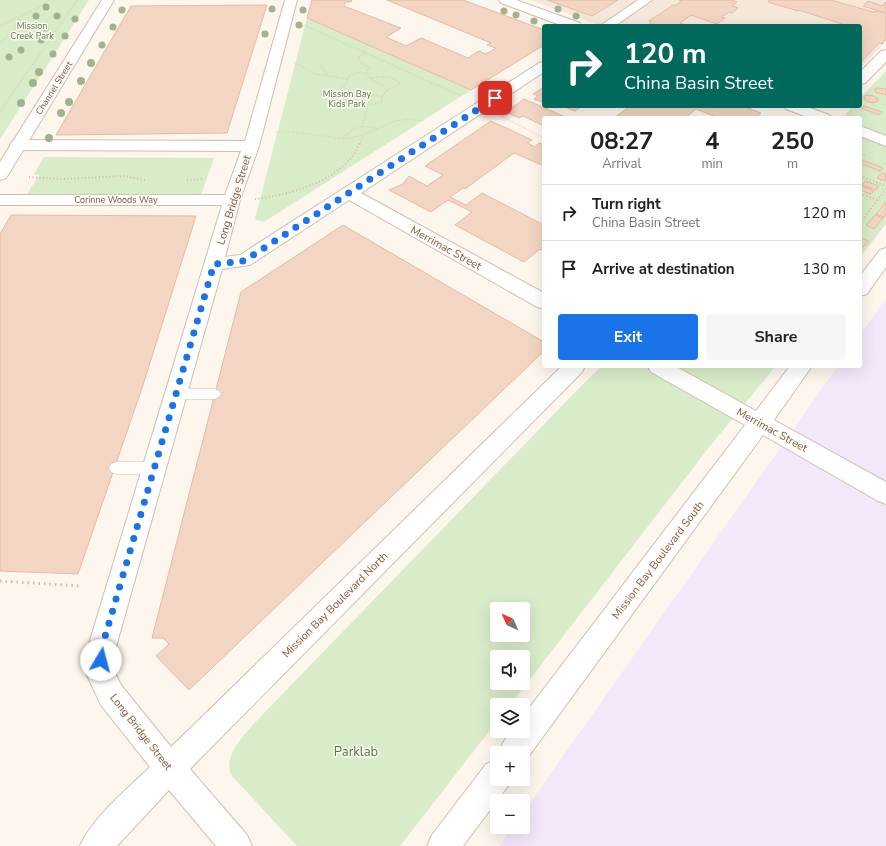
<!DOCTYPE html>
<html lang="en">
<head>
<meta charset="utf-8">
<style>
  :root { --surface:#fff; --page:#f6f6f6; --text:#222; --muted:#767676; --line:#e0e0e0; --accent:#1a73e8 }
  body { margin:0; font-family:"Nunito Sans",sans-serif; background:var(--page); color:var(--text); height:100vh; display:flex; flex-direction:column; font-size:15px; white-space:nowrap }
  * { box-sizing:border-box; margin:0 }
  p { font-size:13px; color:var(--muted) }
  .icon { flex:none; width:22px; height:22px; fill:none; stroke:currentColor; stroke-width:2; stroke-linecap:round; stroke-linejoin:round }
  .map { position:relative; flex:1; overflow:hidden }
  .sheet { position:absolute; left:542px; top:116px; width:320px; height:252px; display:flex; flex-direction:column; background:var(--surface); border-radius:4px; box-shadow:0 4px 16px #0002 }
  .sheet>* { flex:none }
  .top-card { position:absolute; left:542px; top:24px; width:320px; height:84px; border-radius:4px; box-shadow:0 4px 16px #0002; background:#00695c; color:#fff; overflow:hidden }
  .needle { width:26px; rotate:315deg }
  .tools { position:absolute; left:490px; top:602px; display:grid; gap:8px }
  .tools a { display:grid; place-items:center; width:40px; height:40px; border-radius:4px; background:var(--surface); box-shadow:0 4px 16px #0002; font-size:20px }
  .pin { position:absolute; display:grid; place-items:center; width:34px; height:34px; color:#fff; margin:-17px; border-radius:8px; box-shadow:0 2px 6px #0006 }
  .me { position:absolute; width:44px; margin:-22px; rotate:8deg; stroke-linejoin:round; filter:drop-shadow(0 0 3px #0008) }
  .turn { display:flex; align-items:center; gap:14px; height:84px; padding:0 16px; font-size:18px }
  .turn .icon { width:52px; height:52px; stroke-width:2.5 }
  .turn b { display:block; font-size:28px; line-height:34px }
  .eta { display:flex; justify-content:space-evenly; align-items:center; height:68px; text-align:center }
  .eta b { font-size:24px; font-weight:700; line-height:28px }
  .primary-button { display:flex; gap:8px; margin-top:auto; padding:8px 16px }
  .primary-button a { flex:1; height:46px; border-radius:4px; background:var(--accent); color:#fff; font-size:16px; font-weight:700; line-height:46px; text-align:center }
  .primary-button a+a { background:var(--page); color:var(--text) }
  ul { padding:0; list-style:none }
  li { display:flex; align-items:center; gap:12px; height:56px; padding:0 16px; border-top:1px solid var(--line) }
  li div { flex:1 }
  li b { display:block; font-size:15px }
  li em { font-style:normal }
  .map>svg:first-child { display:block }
  .residential { fill:#f5e8da }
  .education { fill:#f3e8fa }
  .green { fill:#d8ecc9; fill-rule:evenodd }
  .building { fill:#f3d5c3; stroke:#e6bba3 }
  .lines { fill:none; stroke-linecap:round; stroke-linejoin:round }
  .service-casing { stroke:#d1beb0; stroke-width:1 }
  .minor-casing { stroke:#d1beb0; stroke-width:2 }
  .tertiary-casing { stroke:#d1beb0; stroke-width:2 }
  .path-far2 { stroke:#d9b8a5; stroke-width:1.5; stroke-dasharray:0.5 2; stroke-linecap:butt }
  .path-far1 { stroke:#d9b8a5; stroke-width:2; stroke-dasharray:1 2.5; stroke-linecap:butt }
  .path { stroke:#d9b8a5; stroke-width:3; stroke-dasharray:1.5 4; stroke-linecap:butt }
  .service { fill:#fff; fill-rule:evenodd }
  .minor { fill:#fff; fill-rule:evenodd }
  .tertiary { fill:#fff; fill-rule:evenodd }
  .tree { fill:#a0b28e }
  .route { stroke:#1a73e8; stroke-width:7; stroke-dasharray:0 12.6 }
  .labels { text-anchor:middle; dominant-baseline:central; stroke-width:3; stroke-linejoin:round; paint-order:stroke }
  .far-park-label { font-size:9px; fill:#537a41; stroke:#fffaf3 }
  .far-street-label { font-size:9px; fill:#7a5c4d; stroke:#fffaf3 }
  .street-label { font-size:11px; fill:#7a5c4d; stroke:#fffaf3 }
  .near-park-label { font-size:13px; fill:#537a41; stroke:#fffaf3 }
</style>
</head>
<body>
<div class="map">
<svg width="886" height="846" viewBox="0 0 886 846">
  <rect width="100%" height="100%" fill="#fdf6ec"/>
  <path class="residential" d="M530 0H886V42L860 67V26H601Z"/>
  <path class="education" d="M886 299V846H499L513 827H523V813L838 366H860V335Z"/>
  <g class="green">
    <path d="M0 0H89L0 139Z"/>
    <path d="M307 18 471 90 264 222 255 219Z"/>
    <path d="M886 71V224L860 257V118H843L852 106H860V98Z"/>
    <path d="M44 157 214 158 201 195 27 194 39 175 34 174Z"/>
    <path d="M602 366H776L710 446 510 705H497V721L400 846H297L232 776C220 754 252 727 265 712L584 383ZM497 609H523V635H497ZM497 657H523V683H497Z"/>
  </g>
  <g class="building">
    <path d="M312 0H352L351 2H345L344 6 401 28 386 37 406 46 421 38 468 58 479 51 486 54 496 48 487 45 491 43 387 0H463L544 30V45L471 90 307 18Z"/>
    <path d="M547 0H618L592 16Z"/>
    <path d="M679 0H731L737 2 732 6 738 8 732 13 729 12 721 17 725 18 717 24 691 15 680 23 689 26H646L652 22 649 21 673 5 675 6 682 1Z"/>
    <path d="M769 0H831L873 12 878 11 886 13V39L882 44 879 43 860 63V26H848L799 10 798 11 768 2Z"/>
    <path d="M868 1 882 6 886 2V13L863 6Z"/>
    <path d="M267 5 227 133 56 135 131 6Z"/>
    <path d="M544 87V103L534 99 538 96 533 94Z"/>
    <path d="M878 88 886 89V95L875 92V89Z"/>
    <path d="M868 95 874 96 878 99V101L874 103 868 102 864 99V96Z"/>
    <path d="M524 99 568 118H544V126L523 116 519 118 506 112Z"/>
    <path d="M562 106H582L575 111Z"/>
    <path d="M630 106H743L761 113 756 117 759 118H719L696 109 685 118H614Z"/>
    <path d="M864 106 882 112 879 115 861 108Z"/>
    <path d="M491 121 532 140 527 143 535 147 539 143 544 145V166L514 153 465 189 463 188 450 197 466 205 482 193 544 225V251L540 249 524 262 455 225 472 212 448 200 431 212 389 190 403 184 409 176 427 186 443 175 425 166Z"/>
    <path d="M860 159 883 168 880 171 860 163Z"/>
    <path d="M882 173 886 174 885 181 877 178Z"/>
    <path d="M865 181 879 186 876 190 862 185Z"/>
    <path d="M860 185 874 191 871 194 860 190Z"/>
    <path d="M886 202V214L884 217 876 214Z"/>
    <path d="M11 215 196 216 143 385 78 574 0 571V234Z"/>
    <path d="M875 215 883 218 874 229 866 225Z"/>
    <path d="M343 225 544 342V351L189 690 156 656 169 644 163 638H152L241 292Z"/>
    <path d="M862 238 869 241 863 247 860 246V240Z"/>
  </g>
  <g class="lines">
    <defs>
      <g id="service">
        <path d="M175 389H215L219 391 221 394 219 397 215 399H175L171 397 169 394 171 391Z"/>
        <path d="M116 462H154L159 464 161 468 159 472 154 474H116L111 472 109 468 111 464Z"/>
      </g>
      <g id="minor">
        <path d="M285 0H297L259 146 240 200 225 257 240 255 539 63 544 62V72L361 193 544 293V309L537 307 349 200 250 265 222 269 116 647 114 671 121 685 171 747 562 366H585L582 372 190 769 247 835 252 846H216L169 790 117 846H80C92 818 128 788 150 767L101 705 86 673 88 647 222 205H0V195H225L241 151 18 150 12 148 10 145 12 142 18 140 245 141Z"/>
        <path d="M499 0H516L580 23 581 26H563L501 3Z"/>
        <path d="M638 0H652L615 26H600Z"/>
        <path d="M886 50V62L865 83 860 84V72L881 51Z"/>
        <path d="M784 106H805L829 115 832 118H810L786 109Z"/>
        <path d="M860 126 886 136V146L860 136Z"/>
        <path d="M886 248V267L867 294 860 296V276L880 250Z"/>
        <path d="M648 366H675L756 411 790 366H812L774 420 886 482V504L878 501 763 435 523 764V753H498L503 743 511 731H523V716L745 425 651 372Z"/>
        <path d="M497 760V779H510L508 786 463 846H427L432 835 486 764Z"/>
      </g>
      <path id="tertiary" d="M102 0H114L8 175 6 178 0 180V162Z"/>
    </defs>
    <use href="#service" class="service-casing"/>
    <use href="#minor" class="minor-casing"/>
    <use href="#tertiary" class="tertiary-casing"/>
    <g class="path-far2">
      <path d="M304 25 461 96"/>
      <path d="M0 26 36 9 50 0"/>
      <path d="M0 42C10 36 17 29 19 17"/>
      <path d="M366 53 358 58V60L369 68 366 74"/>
      <path d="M294 64 300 65 315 74 348 79"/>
      <path d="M321 66 328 75"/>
      <path d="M371 79C382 75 391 76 400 83L398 86 387 90"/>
      <path d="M374 95 382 97V102L373 105 364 102 366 97Z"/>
      <path d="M364 102H353L346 100V94L342 87 347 83 348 77 356 73H364L372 80 383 86 387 90 382 97"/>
      <path d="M0 112 77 0"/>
      <path d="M501 116 544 138"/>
      <path d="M848 116 852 111"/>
      <path d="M362 126 368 104"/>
      <path d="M276 132H292L345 139 363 135 394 121 410 119 423 121"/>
      <path d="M344 138C352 127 363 125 376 128"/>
      <path d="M360 144 363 135"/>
    </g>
    <g class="path-far1">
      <path d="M860 155H867"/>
      <path d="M860 176 886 186"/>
      <path d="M29 177 62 179 124 176 145 180"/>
      <path d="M187 180 204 179"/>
      <path d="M860 193 877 200"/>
      <path d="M255 199C290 195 345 180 360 143"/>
      <path d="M860 223 886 189"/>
    </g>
    <path class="path" d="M0 581 80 586"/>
    <use href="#service" class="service"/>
    <use href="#minor" class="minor"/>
    <use href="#tertiary" class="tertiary"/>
  </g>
  <g class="tree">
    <circle cx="46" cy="7" r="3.5"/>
    <circle cx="272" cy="9" r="3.5"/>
    <circle cx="558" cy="9" r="3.5"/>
    <circle cx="122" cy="10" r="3.5"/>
    <circle cx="303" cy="10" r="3.5"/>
    <circle cx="504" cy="11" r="3.5"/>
    <circle cx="516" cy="15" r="3.5"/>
    <circle cx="36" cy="16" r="3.5"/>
    <circle cx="57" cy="16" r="3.5"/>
    <circle cx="576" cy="16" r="3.5"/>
    <circle cx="75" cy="19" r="3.5"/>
    <circle cx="534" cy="21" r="3.5"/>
    <circle cx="299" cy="25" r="3.5"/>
    <circle cx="113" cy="27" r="3.5"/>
    <circle cx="45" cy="28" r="3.5"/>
    <circle cx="265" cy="34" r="3.5"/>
    <circle cx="65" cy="36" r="3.5"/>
    <circle cx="41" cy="40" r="3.5"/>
    <circle cx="102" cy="45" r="3.5"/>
    <circle cx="21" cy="50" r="3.5"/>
    <circle cx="53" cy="54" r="3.5"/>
    <circle cx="9" cy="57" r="3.5"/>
    <circle cx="91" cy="63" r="4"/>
    <circle cx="39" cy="72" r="4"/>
    <circle cx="81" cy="81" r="4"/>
    <circle cx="33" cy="83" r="4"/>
    <circle cx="69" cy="102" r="4"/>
    <circle cx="21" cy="103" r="4"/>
    <circle cx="61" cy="113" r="4"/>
    <circle cx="49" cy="138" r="4"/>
  </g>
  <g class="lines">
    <path class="route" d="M101 660 102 647 214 264 244 261 495 98"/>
  </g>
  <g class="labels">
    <g class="far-park-label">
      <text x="32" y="26">Mission<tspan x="32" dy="10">Creek Park</tspan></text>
      <text x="347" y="94">Mission Bay<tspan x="347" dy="10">Kids Park</tspan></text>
    </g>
    <g class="far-street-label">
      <text transform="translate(54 88) rotate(-58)">Channel Street</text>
      <text x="116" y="200">Corinne Woods Way</text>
    </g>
    <g class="street-label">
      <text transform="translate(234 200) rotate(-73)">Long Bridge Street</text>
      <text transform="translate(446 248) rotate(29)">Merrimac Street</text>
      <text transform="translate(772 430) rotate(29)">Merrimac Street</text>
      <text transform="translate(658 560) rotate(-53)">Mission Bay Boulevard South</text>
      <text transform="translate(335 605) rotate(-45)">Mission Bay Boulevard North</text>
      <text transform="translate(141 732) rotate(52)">Long Bridge Street</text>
    </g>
    <g class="near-park-label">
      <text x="356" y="752">Parklab</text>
    </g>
  </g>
</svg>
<div class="tools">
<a><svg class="needle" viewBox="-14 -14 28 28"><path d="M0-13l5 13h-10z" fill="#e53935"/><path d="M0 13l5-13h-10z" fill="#767676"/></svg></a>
<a><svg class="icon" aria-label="sound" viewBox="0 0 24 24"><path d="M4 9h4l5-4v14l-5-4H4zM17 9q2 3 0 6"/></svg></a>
<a><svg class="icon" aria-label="layers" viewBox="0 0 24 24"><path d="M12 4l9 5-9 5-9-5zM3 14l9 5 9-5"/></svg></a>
<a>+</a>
<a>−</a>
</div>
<div class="pin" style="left:495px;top:98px;background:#d93025"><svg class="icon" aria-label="arrive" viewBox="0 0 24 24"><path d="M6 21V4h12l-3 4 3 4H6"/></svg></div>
<svg class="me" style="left:101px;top:660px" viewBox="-20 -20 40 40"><circle r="19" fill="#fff"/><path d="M0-13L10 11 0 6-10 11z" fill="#1a73e8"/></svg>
<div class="top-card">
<div class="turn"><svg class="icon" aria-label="right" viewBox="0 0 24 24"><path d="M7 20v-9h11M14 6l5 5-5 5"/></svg><div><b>120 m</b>China Basin Street</div></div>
</div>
<section class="sheet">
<div class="eta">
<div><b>08:27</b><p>Arrival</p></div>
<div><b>4</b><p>min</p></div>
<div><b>250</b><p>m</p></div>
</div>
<ul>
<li><svg class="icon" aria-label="right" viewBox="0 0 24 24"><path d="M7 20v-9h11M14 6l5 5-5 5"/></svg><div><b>Turn right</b><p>China Basin Street</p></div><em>120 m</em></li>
<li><svg class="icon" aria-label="arrive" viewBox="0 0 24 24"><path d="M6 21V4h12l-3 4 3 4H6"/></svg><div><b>Arrive at destination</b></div><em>130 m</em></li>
</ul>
<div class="primary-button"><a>Exit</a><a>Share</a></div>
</section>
</div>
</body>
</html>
